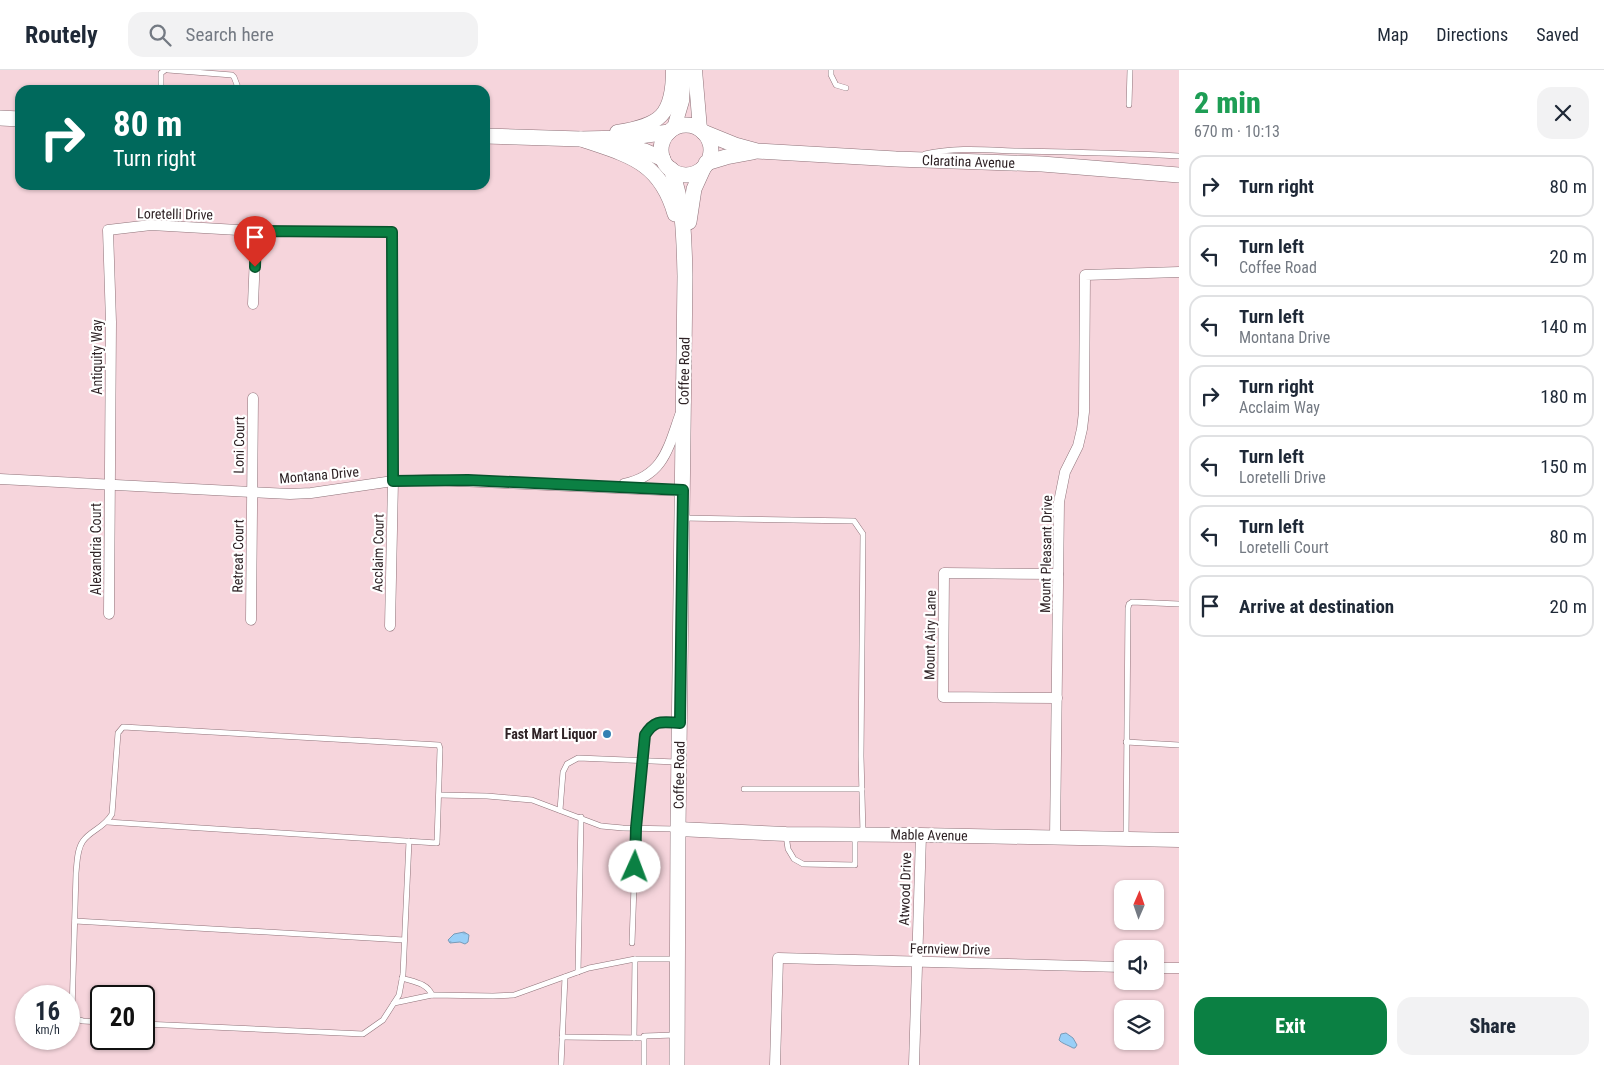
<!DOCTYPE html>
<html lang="en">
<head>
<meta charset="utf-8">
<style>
  :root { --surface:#fff; --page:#f2f2f3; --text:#1f2937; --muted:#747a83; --line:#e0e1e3; --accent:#0b8043 }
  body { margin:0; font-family:"Roboto Condensed",sans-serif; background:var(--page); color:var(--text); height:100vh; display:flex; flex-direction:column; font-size:19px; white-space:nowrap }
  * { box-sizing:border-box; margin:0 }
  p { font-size:16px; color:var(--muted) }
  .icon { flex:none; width:28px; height:28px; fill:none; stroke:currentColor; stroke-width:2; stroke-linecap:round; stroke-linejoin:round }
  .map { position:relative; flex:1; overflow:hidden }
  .panel { display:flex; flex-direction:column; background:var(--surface); width:425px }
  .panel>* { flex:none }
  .top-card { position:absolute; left:15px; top:15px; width:475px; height:105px; border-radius:15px; box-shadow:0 1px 4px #0004; background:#00695c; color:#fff; overflow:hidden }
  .needle { width:32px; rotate:2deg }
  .controls { position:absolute; left:1114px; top:810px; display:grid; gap:10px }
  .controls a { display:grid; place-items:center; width:50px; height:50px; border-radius:10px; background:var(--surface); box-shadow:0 1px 4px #0004; font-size:25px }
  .speed { position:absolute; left:15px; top:915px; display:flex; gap:10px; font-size:25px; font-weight:700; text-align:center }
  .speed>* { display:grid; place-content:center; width:65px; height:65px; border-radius:50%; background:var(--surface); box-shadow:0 1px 4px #0004; line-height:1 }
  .speed small { font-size:12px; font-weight:400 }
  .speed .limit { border:2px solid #111; border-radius:8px; background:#fff; color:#111 }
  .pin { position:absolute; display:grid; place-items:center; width:42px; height:42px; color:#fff; margin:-51px -21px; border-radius:50% 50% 50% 0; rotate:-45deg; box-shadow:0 0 5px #0007 }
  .pin .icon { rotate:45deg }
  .me { position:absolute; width:55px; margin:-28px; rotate:2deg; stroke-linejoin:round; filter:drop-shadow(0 0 4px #0008) }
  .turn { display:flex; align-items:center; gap:18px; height:105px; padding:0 15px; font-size:22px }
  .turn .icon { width:65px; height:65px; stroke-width:2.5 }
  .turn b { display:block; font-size:35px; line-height:42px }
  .round { display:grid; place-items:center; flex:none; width:52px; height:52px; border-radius:15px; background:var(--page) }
  .overview { display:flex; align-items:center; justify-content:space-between; height:85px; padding:0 15px }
  h1 { font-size:30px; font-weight:800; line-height:38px; color:#1e9e55 }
  .cta { display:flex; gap:10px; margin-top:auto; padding:10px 15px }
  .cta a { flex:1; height:58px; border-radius:15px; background:var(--accent); color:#fff; font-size:20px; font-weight:800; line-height:58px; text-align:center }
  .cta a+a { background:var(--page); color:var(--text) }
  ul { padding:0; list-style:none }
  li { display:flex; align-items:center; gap:15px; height:62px; margin:0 10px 8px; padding:0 5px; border:2px solid var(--line); border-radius:15px }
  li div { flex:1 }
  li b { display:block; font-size:19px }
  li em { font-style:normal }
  header { display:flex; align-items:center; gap:30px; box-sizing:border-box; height:70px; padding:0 25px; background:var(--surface); border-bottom:1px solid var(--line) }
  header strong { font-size:24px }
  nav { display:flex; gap:28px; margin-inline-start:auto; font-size:18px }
  .search { width:350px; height:45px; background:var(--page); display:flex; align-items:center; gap:12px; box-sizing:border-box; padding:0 18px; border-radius:15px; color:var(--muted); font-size:19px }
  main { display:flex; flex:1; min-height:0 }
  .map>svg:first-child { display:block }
  .water { fill:url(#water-ripples); stroke:#799bb8 }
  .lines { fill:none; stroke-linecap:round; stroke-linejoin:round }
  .service-casing { stroke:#8f7279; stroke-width:6 }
  .minor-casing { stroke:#8f7279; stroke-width:11 }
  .tertiary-casing { stroke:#8f7279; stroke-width:15 }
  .secondary-casing { stroke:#8f7279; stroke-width:16 }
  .service { stroke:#fff; stroke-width:5 }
  .minor { stroke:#fff; stroke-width:10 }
  .tertiary { stroke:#fff; stroke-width:14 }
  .secondary { stroke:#fff; stroke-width:15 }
  .route-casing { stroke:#07532c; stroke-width:12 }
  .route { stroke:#0b8043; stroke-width:9 }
  .poi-dot { fill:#3381b3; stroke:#fff; stroke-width:2 }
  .labels { text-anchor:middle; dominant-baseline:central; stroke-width:4.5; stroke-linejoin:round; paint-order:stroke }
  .street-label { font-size:14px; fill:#2e2225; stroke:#fff }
  .poi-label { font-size:14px; font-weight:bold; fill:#2e2225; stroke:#fff; text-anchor:end }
</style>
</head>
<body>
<header>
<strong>Routely</strong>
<div class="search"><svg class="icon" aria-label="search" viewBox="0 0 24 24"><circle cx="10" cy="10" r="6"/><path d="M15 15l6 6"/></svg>Search here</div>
<nav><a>Map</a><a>Directions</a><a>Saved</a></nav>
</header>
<main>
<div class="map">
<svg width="1179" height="995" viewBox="0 0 1179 995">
  <defs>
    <pattern id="water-ripples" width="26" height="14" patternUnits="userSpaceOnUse" patternTransform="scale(1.25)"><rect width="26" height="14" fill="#99cff7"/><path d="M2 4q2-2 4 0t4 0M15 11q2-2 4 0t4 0" fill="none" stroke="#84b1d4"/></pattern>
  </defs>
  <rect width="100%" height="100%" fill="#f6d5dc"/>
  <g class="water">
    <path d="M464 862 469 865 468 872 465 874 460 872 450 873 448 870 454 864Z"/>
    <path d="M1066 963 1073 968 1077 975 1075 978H1073C1068 975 1061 973 1059 970L1061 964Z"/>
  </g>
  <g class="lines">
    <defs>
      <g id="service">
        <path d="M168 0 232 5 234 7 239 20"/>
        <path d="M831 0V5L836 15 846 18"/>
        <path d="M161 20V3L165 0"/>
        <path d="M1129 35 1130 0"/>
        <path d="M925 84C955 77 987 80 1017 81 1071 82 1125 83 1179 86"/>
        <path d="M683 448 854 451 863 464 861 686 863 763"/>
        <path d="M1126 672 1179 675"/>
        <path d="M744 719H862"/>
        <path d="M439 725 487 726 532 730 601 756 623 758 676 759"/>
        <path d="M560 740 563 702 567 694 578 688 676 692"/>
        <path d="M786 765 788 779 794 789 803 794 855 795V765"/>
        <path d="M1126 769 1128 538 1129 534 1132 532 1179 534"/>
        <path d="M75 851 404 870"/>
        <path d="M632 873 636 758 645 665C655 650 661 652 678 653"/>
        <path d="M578 902 581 747"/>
        <path d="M402 908C414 912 427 913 432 925"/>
        <path d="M394 933 432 925 493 926 514 925 589 898 635 889H675"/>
        <path d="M101 952 83 951 76 949 72 942 76 803C77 793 77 779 83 771 91 760 104 758 112 744L118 663 123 657 439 675 440 679 437 773 107 752"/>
        <path d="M144 954 363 964 383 950 399 925 403 904 409 771"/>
        <path d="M562 967 644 968"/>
        <path d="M634 968 635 889"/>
        <path d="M561 995 565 907"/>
        <path d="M644 995V966L675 965"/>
      </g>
      <g id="minor">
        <path d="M253 234 256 161"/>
        <path d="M0 409 290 424 311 423 393 411 434 410 683 421"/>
        <path d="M624 414C663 406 668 379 680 345"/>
        <path d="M109 544 111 252 108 160 151 155 256 161 392 162 393 411 390 556"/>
        <path d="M251 550 253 328"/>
        <path d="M1057 628 943 627 944 503 1058 504"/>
        <path d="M1055 768 1059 432 1065 402 1078 376 1082 359 1084 342 1085 205 1179 202"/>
        <path d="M1155 898H1179"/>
        <path d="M775 995 778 888 1122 897"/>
        <path d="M914 995 921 765"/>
      </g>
      <g id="tertiary">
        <path d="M695 0 700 59"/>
        <path d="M674 58 682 31 684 0"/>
        <path d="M617 62C660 55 673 46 673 0"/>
        <path d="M678 759 786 764 921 765 1179 770"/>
      </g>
      <g id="secondary">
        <path d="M0 48 20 49"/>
        <circle cx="686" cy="80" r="25"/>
        <path id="s1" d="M703 62 735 75 757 81 896 89 1042 94 1179 105"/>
        <path d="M485 66 581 69 625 68 669 62"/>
        <path d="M581 69C628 85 660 91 675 144"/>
        <path d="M619 75 645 81 663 89"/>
        <path d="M706 93 726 87 753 82"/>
        <path d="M671 99C684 134 684 169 685 206L678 759 677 995"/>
        <path d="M689 152 694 119 704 97"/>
      </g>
    </defs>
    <use href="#service" class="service-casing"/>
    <use href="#minor" class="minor-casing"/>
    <use href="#tertiary" class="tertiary-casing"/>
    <use href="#secondary" class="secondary-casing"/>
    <use href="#service" class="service"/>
    <use href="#minor" class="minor"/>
    <use href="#tertiary" class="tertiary"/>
    <use href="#secondary" class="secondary"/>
  </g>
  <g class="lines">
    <defs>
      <path id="route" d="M255 197 256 161 392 162 393 411 468 410 683 420 680 653C662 652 655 649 645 665L636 758 635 797"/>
    </defs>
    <use href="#route" class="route-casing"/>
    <use href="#route" class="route"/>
  </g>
  <circle class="poi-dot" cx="607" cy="664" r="5"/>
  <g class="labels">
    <g class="street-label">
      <text stroke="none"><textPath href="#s1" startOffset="269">Claratina Avenue</textPath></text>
      <text transform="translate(175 144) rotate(1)">Loretelli Drive</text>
      <text transform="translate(97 287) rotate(-90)">Antiquity Way</text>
      <text transform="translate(684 301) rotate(-89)">Coffee Road</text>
      <text transform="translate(239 375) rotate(-89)">Loni Court</text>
      <text transform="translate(319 405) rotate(-5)">Montana Drive</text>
      <text transform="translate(96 479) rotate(-90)">Alexandria Court</text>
      <text transform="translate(378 483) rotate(-89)">Acclaim Court</text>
      <text transform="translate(1046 484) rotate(-89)">Mount Pleasant Drive</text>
      <text transform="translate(238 486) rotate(-89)">Retreat Court</text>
      <text transform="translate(930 565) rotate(-89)">Mount Airy Lane</text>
      <text transform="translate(679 705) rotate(-89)">Coffee Road</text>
      <text transform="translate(929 765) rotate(1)">Mable Avenue</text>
      <text transform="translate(905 819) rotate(-88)">Atwood Drive</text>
      <text transform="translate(950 879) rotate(1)">Fernview Drive</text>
    </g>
    <g class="poi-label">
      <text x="597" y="664">Fast Mart Liquor</text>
    </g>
  </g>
</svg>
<div class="controls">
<a><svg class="needle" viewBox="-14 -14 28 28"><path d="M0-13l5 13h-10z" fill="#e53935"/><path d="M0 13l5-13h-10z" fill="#747a83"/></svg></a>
<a><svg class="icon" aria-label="sound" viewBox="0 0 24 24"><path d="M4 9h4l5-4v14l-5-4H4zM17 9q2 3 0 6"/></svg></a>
<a><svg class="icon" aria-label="layers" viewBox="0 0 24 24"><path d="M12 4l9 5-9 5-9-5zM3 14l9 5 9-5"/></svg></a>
</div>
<div class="speed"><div>16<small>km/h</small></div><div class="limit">20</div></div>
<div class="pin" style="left:255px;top:197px;background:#d93025"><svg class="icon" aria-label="arrive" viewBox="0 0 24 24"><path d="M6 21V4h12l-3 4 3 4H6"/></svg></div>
<svg class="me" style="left:635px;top:797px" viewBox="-20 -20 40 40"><circle r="19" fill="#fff"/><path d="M0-13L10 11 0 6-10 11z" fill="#0b8043"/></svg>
<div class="top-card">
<div class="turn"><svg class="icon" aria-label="right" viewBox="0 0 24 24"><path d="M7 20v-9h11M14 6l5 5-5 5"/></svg><div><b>80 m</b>Turn right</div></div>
</div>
</div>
<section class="panel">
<div class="overview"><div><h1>2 min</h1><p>670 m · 10:13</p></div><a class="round"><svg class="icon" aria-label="close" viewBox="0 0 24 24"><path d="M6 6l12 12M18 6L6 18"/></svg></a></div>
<ul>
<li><svg class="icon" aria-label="right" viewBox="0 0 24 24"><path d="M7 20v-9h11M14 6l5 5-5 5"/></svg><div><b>Turn right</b></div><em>80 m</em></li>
<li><svg class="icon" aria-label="left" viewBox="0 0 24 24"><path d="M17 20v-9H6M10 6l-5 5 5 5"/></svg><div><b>Turn left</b><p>Coffee Road</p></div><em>20 m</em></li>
<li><svg class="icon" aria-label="left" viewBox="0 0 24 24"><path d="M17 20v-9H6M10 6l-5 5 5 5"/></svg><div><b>Turn left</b><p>Montana Drive</p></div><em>140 m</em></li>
<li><svg class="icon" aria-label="right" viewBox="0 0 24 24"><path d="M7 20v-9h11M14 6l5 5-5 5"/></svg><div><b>Turn right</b><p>Acclaim Way</p></div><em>180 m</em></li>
<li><svg class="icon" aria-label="left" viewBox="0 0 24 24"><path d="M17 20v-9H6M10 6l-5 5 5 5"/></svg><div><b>Turn left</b><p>Loretelli Drive</p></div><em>150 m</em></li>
<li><svg class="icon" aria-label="left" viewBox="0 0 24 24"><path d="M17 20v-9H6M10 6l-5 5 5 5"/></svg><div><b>Turn left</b><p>Loretelli Court</p></div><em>80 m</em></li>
<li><svg class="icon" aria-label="arrive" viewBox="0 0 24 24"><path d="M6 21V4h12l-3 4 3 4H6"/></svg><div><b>Arrive at destination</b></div><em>20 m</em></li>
</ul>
<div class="cta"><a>Exit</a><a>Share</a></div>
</section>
</main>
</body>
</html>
